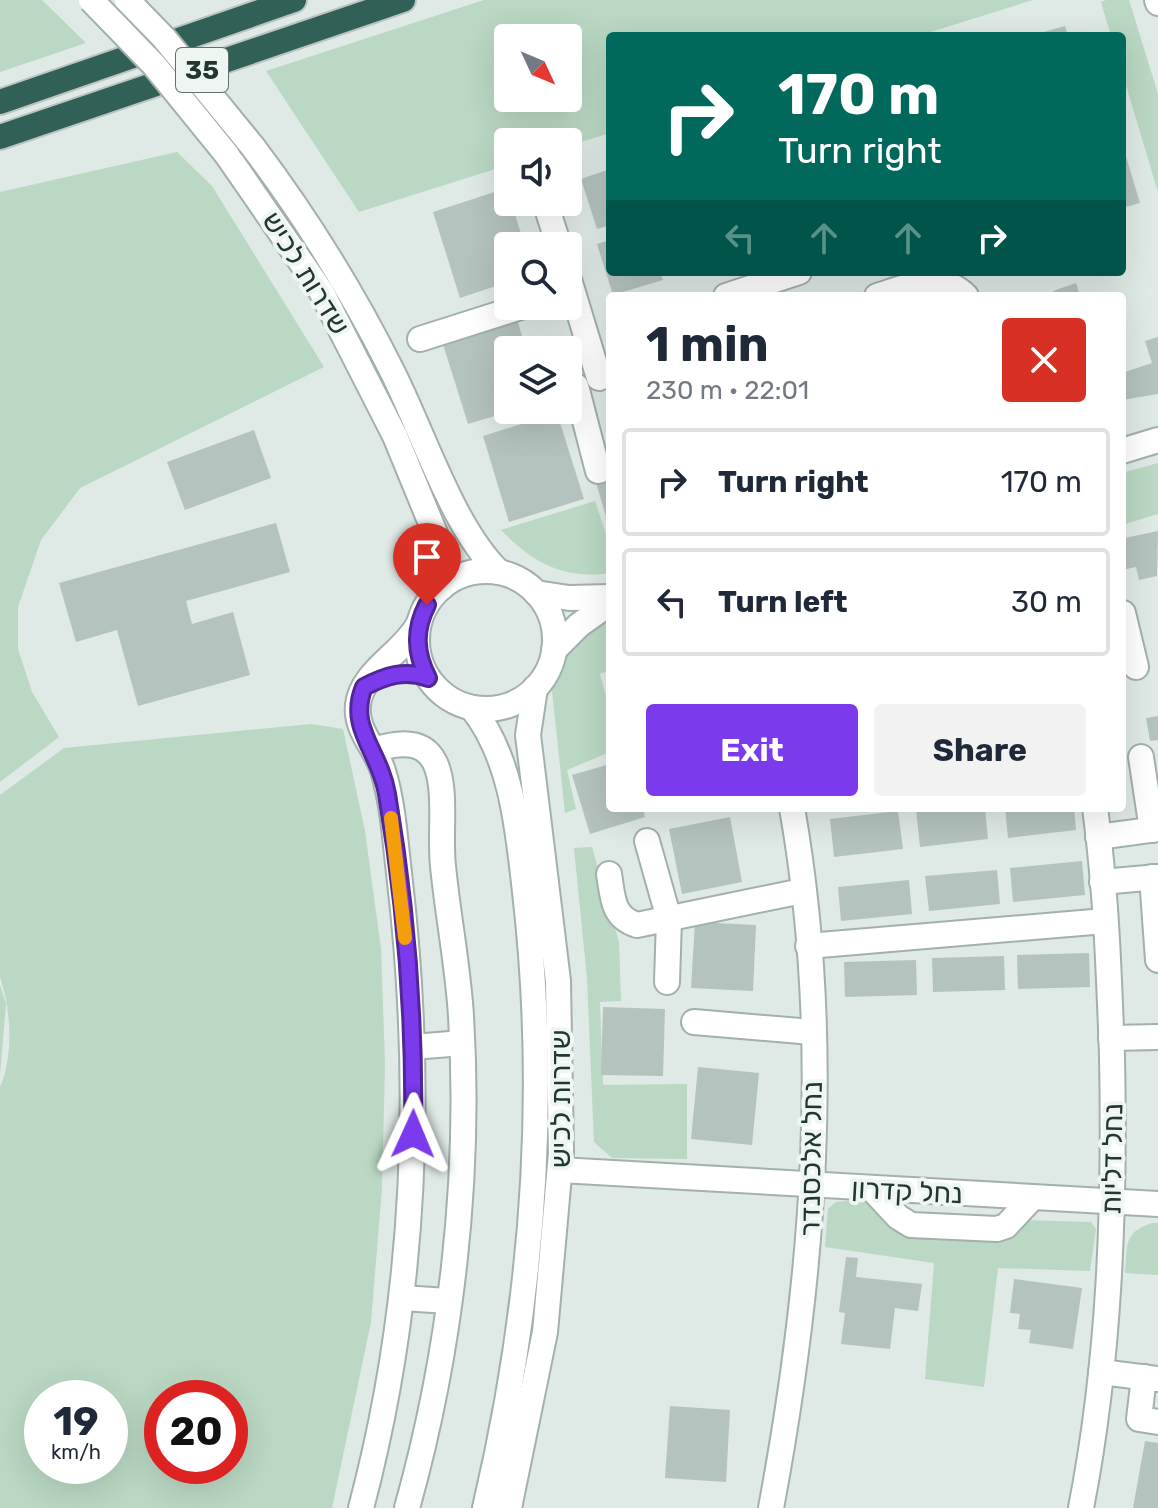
<!DOCTYPE html>
<html lang="en">
<head>
<meta charset="utf-8">
<style>
  :root { --surface:#fff; --page:#f2f2f3; --text:#1f2937; --muted:#747a83; --line:#e0e1e3; --accent:#7c3aed }
  body { margin:0; font-family:Rubik,Heebo,sans-serif; background:var(--page); color:var(--text); height:100vh; display:flex; flex-direction:column; font-size:30px; white-space:nowrap }
  * { box-sizing:border-box; margin:0 }
  p { font-size:26px; color:var(--muted) }
  .icon { flex:none; width:44px; height:44px; fill:none; stroke:currentColor; stroke-width:2; stroke-linecap:round; stroke-linejoin:round }
  .map { position:relative; flex:1; overflow:hidden }
  .details { position:absolute; left:606px; top:292px; width:520px; height:520px; display:flex; flex-direction:column; background:var(--surface); border-radius:8px; box-shadow:0 8px 32px #0002 }
  .details>* { flex:none }
  .top-card { position:absolute; left:606px; top:32px; width:520px; height:244px; border-radius:8px; box-shadow:0 8px 32px #0002; background:#00695c; color:#fff; overflow:hidden }
  .needle { width:52px; rotate:134deg }
  .buttons { position:absolute; left:494px; top:24px; display:grid; gap:16px }
  .buttons a { display:grid; place-items:center; width:88px; height:88px; border-radius:8px; background:var(--surface); box-shadow:0 8px 32px #0002; font-size:40px }
  .speed { position:absolute; left:24px; top:1380px; display:flex; gap:16px; font-size:40px; font-weight:700; text-align:center }
  .speed>* { display:grid; place-content:center; width:104px; height:104px; border-radius:50%; background:var(--surface); box-shadow:0 8px 32px #0002; line-height:1 }
  .speed small { font-size:20px; font-weight:400 }
  .speed .limit { border:12px solid #d22; background:#fff; color:#111 }
  .pin { position:absolute; display:grid; place-items:center; width:68px; height:68px; color:#fff; margin:-82px -34px; border-radius:50% 50% 50% 0; rotate:-45deg; box-shadow:0 0 8px #0007 }
  .pin .icon { rotate:45deg }
  .me { position:absolute; width:88px; margin:-44px; rotate:1deg; stroke-linejoin:round; filter:drop-shadow(0 0 6px #0008) }
  .turn { display:flex; align-items:center; gap:28px; height:168px; padding:0 40px; font-size:36px }
  .turn .icon { width:104px; height:104px; stroke-width:2.5 }
  .turn b { display:block; font-size:56px; line-height:68px }
  .lanes { display:flex; align-items:center; height:76px; padding:0 40px; background:#0003; justify-content:center; gap:40px; direction:ltr }
  .lanes .off { opacity:.35 }
  .round { display:grid; place-items:center; flex:none; width:84px; height:84px; border-radius:8px; background:var(--page) }
  .headline { display:flex; align-items:center; justify-content:space-between; height:136px; padding:0 40px }
  h1 { font-size:48px; font-weight:700; line-height:60px }
  .primary-button { display:flex; gap:16px; margin-top:auto; padding:16px 40px }
  .primary-button a { flex:1; height:92px; border-radius:8px; background:var(--accent); color:#fff; font-size:32px; font-weight:700; line-height:92px; text-align:center }
  .primary-button a+a { background:var(--page); color:var(--text) }
  ul { padding:0; list-style:none }
  li { display:flex; align-items:center; gap:24px; height:108px; margin:0 16px 12px; padding:0 24px; border:4px solid var(--line); border-radius:8px }
  li div { flex:1 }
  li b { display:block; font-size:30px }
  li em { font-style:normal }
  .map>svg:first-child { display:block }
  .green { fill:#bad8c3; fill-rule:evenodd }
  .building { fill:#b5c3be }
  .lines { fill:none; stroke-linecap:round; stroke-linejoin:round }
  .minor-casing { stroke:#a3b0ac; stroke-width:28 }
  .highway-casing { stroke:#bdc3c2; stroke-width:28 }
  .minor { stroke:#fff; stroke-width:24 }
  .highway { stroke:#316057; stroke-width:24 }
  .minor-bridge-casing { stroke:#a3b0ac; stroke-width:28; stroke-linecap:butt }
  .minor-bridge { stroke:#fff; stroke-width:24 }
  .route-casing { stroke:#51269a; stroke-width:20 }
  .route { stroke:#7c3aed; stroke-width:14 }
  .slow { stroke:#f59e0b; stroke-width:14 }
  .labels { text-anchor:middle; dominant-baseline:central; stroke-width:8; stroke-linejoin:round; paint-order:stroke }
  .shield { fill:#eff6f2; stroke:#60706c; stroke-width:2 }
  .shield-label { font-size:26px; font-weight:bold; fill:#223732 }
  .street-label { font-size:28px; fill:#223732; stroke:#eff6f2 }
</style>
</head>
<body>
<div class="map">
<svg width="1158" height="1508" viewBox="0 0 1158 1508">
  <rect width="100%" height="100%" fill="#dfe9e5"/>
  <g class="green">
    <path d="M0 0H42L86 43 0 72Z"/>
    <path d="M484 0H1033L918 36H610V133L568 146V142H508V165L359 212 266 71ZM508 38H568V98H508Z"/>
    <path d="M1106 0H1129L1158 94V192L1122 72V36H1111L1101 2Z"/>
    <path d="M177 152 212 186 324 367 80 488 41 540 18 607V649L32 692 59 737 0 782V192Z"/>
    <path d="M1158 463V514L1122 525V473Z"/>
    <path d="M595 501 610 546V573C563 580 532 562 501 530Z"/>
    <path d="M610 614V670L600 674 610 713V752L567 770 576 809 565 813 552 691C555 652 581 636 610 614Z"/>
    <path d="M311 724 343 729 365 831 381 949 385 1063 382 1188 371 1322 332 1508H0V1087C14 1054 11 1010 0 977V795L64 748ZM110 1398V1466H42V1398ZM230 1398V1466H162V1398Z"/>
    <path d="M592 847 619 942 621 1001 600 1002 603 1085 687 1084V1159L612 1158 594 1142 587 978 574 848Z"/>
    <path d="M0 985 6 1004 0 1075Z"/>
    <path d="M856 1200 871 1204 901 1233 1005 1241 1019 1220 1091 1222 1096 1229 1090 1271 998 1268 984 1387 925 1379 934 1263 825 1247 828 1209 836 1202Z"/>
    <path d="M1152 1223H1158V1275L1125 1273C1128 1246 1122 1233 1152 1223Z"/>
  </g>
  <g class="building">
    <path d="M1065 26 1068 36H1033V35Z"/>
    <path d="M1122 143 1140 203 1122 208Z"/>
    <path d="M610 169V225L597 229 581 179Z"/>
    <path d="M507 188 508 202H511L525 246H508V282L460 298 433 212Z"/>
    <path d="M610 240V272H660L663 280 613 295 597 244Z"/>
    <path d="M1076 283 1080 296H1055L1053 291Z"/>
    <path d="M516 315 526 350H508V412L468 424 441 338Z"/>
    <path d="M1158 337V394L1122 400V373L1152 363 1145 341Z"/>
    <path d="M557 413 584 499 509 522 483 436Z"/>
    <path d="M254 430 271 478 185 510 167 462Z"/>
    <path d="M610 474V527H609L595 479Z"/>
    <path d="M276 523 290 572 186 601 192 624 233 612 250 675 138 706 117 630 76 642 59 583Z"/>
    <path d="M1158 531 1157 576 1139 580 1136 567 1122 570 1125 538Z"/>
    <path d="M1158 716V740L1150 741 1146 718Z"/>
    <path d="M610 764V808H643L645 817 590 834 572 775Z"/>
    <path d="M985 808 988 839 920 847 916 809Z"/>
    <path d="M1005 808H1074L1076 830 1008 838Z"/>
    <path d="M898 811 903 849 834 857 830 819Z"/>
    <path d="M730 817 742 882 682 894 669 829Z"/>
    <path d="M1082 861 1085 895 1013 902 1010 868Z"/>
    <path d="M997 870 1000 904 929 911 925 876Z"/>
    <path d="M909 880 912 914 841 921 838 887Z"/>
    <path d="M695 922 756 925 753 991 691 988Z"/>
    <path d="M1089 953 1090 987 1018 989 1017 955Z"/>
    <path d="M1004 956 1005 990 933 992 932 958Z"/>
    <path d="M916 960 917 995 845 997 844 962Z"/>
    <path d="M603 1007 665 1009 663 1076 601 1075Z"/>
    <path d="M698 1067 759 1073 752 1145 691 1139Z"/>
    <path d="M846 1257 858 1258 856 1277 922 1284 918 1311 895 1308 890 1349 841 1344 845 1313 839 1312Z"/>
    <path d="M1014 1279 1082 1288 1073 1349 1029 1343 1031 1330 1018 1329 1020 1314 1010 1313Z"/>
    <path d="M670 1406 730 1410 726 1482 665 1478Z"/>
    <path d="M1145 1441 1158 1443V1508H1133Z"/>
  </g>
  <g class="lines">
    <defs>
      <g id="minor">
        <path d="M1157 0 1158 3"/>
        <path d="M253 147C305 216 352 291 391 369 422 429 452 527 499 572"/>
        <path d="M227 155 321 291 395 436 437 538 444 558 441 588"/>
        <path d="M545 202 559 246"/>
        <path d="M568 276 599 378"/>
        <path d="M726 296 799 272"/>
        <path d="M877 296C906 287 941 270 966 296"/>
        <path d="M420 339 524 306"/>
        <path d="M576 386 598 471 610 467"/>
        <path d="M1122 451 1158 440"/>
        <circle cx="486" cy="640" r="69"/>
        <path d="M536 593 569 598 610 597"/>
        <path d="M1123 613 1136 667"/>
        <path d="M554 650 579 625 610 603"/>
        <path d="M472 708C512 758 518 830 525 892 549 1101 533 1304 485 1508"/>
        <path d="M374 750C463 720 437 814 443 866 448 917 458 966 461 1016 471 1179 451 1351 407 1508"/>
        <path d="M1141 757 1152 830"/>
        <path d="M1098 837 1158 829"/>
        <path d="M647 841 669 919 667 982"/>
        <path d="M609 874C613 898 612 917 637 925L802 891"/>
        <path d="M1152 877 1158 960"/>
        <path d="M1102 882 1158 877"/>
        <path d="M808 946 1105 921"/>
        <path d="M694 1022 812 1032"/>
        <path d="M1111 1038 1158 1037"/>
        <path d="M413 1047 462 1043"/>
        <path d="M560 1170 1158 1204"/>
        <path d="M873 1190 898 1217 911 1225 997 1229 1006 1226 1033 1197"/>
        <path d="M402 1298 448 1301"/>
        <path d="M1101 1372 1158 1379"/>
        <path d="M1144 1377 1139 1419 1158 1422"/>
        <path d="M361 1508C416 1301 424 1085 399 873 395 840 393 803 383 771 376 748 355 730 358 705 361 672 403 653 418 625"/>
        <path d="M509 1508 545 1332 561 1153 558 981 528 735 535 688"/>
        <path d="M771 1508C814 1278 833 1040 792 808"/>
        <path d="M1081 1508C1110 1359 1115 1207 1112 1056 1109 973 1106 890 1095 808"/>
      </g>
      <g id="highway">
        <path d="M0 102 294 0"/>
        <path d="M0 137 403 0"/>
      </g>
    </defs>
    <use href="#minor" class="minor-casing"/>
    <use href="#highway" class="highway-casing"/>
    <use href="#minor" class="minor"/>
    <use href="#highway" class="highway"/>
    <defs>
      <g id="minor-bridge">
        <path d="M91 0 154 65 227 155"/>
        <path d="M127 0 164 38 253 147"/>
      </g>
    </defs>
    <use href="#minor-bridge" class="minor-bridge-casing"/>
    <use href="#minor-bridge" class="minor-bridge"/>
  </g>
  <g class="lines">
    <defs>
      <path id="route" d="M413 1134C415 1020 406 906 387 794 380 751 347 728 364 687 385 676 405 669 428 678 415 653 414 630 427 605"/>
    </defs>
    <use href="#route" class="route-casing"/>
    <use href="#route" class="route"/>
    <path class="slow" d="M391 818 405 938"/>
  </g>
  <g class="labels">
    <rect class="shield" x="176" y="48" width="52" height="44" rx="6"/>
    <g class="shield-label">
      <text x="202" y="70">35</text>
    </g>
    <g class="street-label">
      <text transform="translate(306 273) rotate(58)">שדרות לכיש</text>
      <text transform="translate(560 1099) rotate(-90)">שדרות לכיש</text>
      <text transform="translate(811 1159) rotate(-89)">נחל אלכסנדר</text>
      <text transform="translate(1112 1159) rotate(-89)">נחל דליות</text>
      <text transform="translate(907 1191) rotate(3)">נחל קדרון</text>
    </g>
  </g>
</svg>
<div class="buttons">
<a><svg class="needle" viewBox="-14 -14 28 28"><path d="M0-13l5 13h-10z" fill="#e53935"/><path d="M0 13l5-13h-10z" fill="#747a83"/></svg></a>
<a><svg class="icon" aria-label="sound" viewBox="0 0 24 24"><path d="M4 9h4l5-4v14l-5-4H4zM17 9q2 3 0 6"/></svg></a>
<a><svg class="icon" aria-label="search" viewBox="0 0 24 24"><circle cx="10" cy="10" r="6"/><path d="M15 15l6 6"/></svg></a>
<a><svg class="icon" aria-label="layers" viewBox="0 0 24 24"><path d="M12 4l9 5-9 5-9-5zM3 14l9 5 9-5"/></svg></a>
</div>
<div class="speed"><div>19<small>km/h</small></div><div class="limit">20</div></div>
<div class="pin" style="left:427px;top:605px;background:#d93025"><svg class="icon" aria-label="arrive" viewBox="0 0 24 24"><path d="M6 21V4h12l-3 4 3 4H6"/></svg></div>
<svg class="me" style="left:413px;top:1134px" viewBox="-20 -20 40 40"><path d="M0-17L14 15 0 8-14 15z" fill="#7c3aed" stroke="#fff" stroke-width="4"/></svg>
<div class="top-card">
<div class="turn"><svg class="icon" aria-label="right" viewBox="0 0 24 24"><path d="M7 20v-9h11M14 6l5 5-5 5"/></svg><div><b>170 m</b>Turn right</div></div>
<div class="lanes"><svg class="icon off" aria-label="left" viewBox="0 0 24 24"><path d="M17 20v-9H6M10 6l-5 5 5 5"/></svg><svg class="icon off" aria-label="ahead" viewBox="0 0 24 24"><path d="M12 20V5M6 11l6-6 6 6"/></svg><svg class="icon off" aria-label="ahead" viewBox="0 0 24 24"><path d="M12 20V5M6 11l6-6 6 6"/></svg><svg class="icon" aria-label="right" viewBox="0 0 24 24"><path d="M7 20v-9h11M14 6l5 5-5 5"/></svg></div>
</div>
<section class="details">
<div class="headline"><div><h1>1 min</h1><p>230 m · 22:01</p></div><a class="round" style="background:#d93025;color:#fff"><svg class="icon" aria-label="close" viewBox="0 0 24 24"><path d="M6 6l12 12M18 6L6 18"/></svg></a></div>
<ul>
<li><svg class="icon" aria-label="right" viewBox="0 0 24 24"><path d="M7 20v-9h11M14 6l5 5-5 5"/></svg><div><b>Turn right</b></div><em>170 m</em></li>
<li><svg class="icon" aria-label="left" viewBox="0 0 24 24"><path d="M17 20v-9H6M10 6l-5 5 5 5"/></svg><div><b>Turn left</b></div><em>30 m</em></li>
</ul>
<div class="primary-button"><a>Exit</a><a>Share</a></div>
</section>
</div>
</body>
</html>
